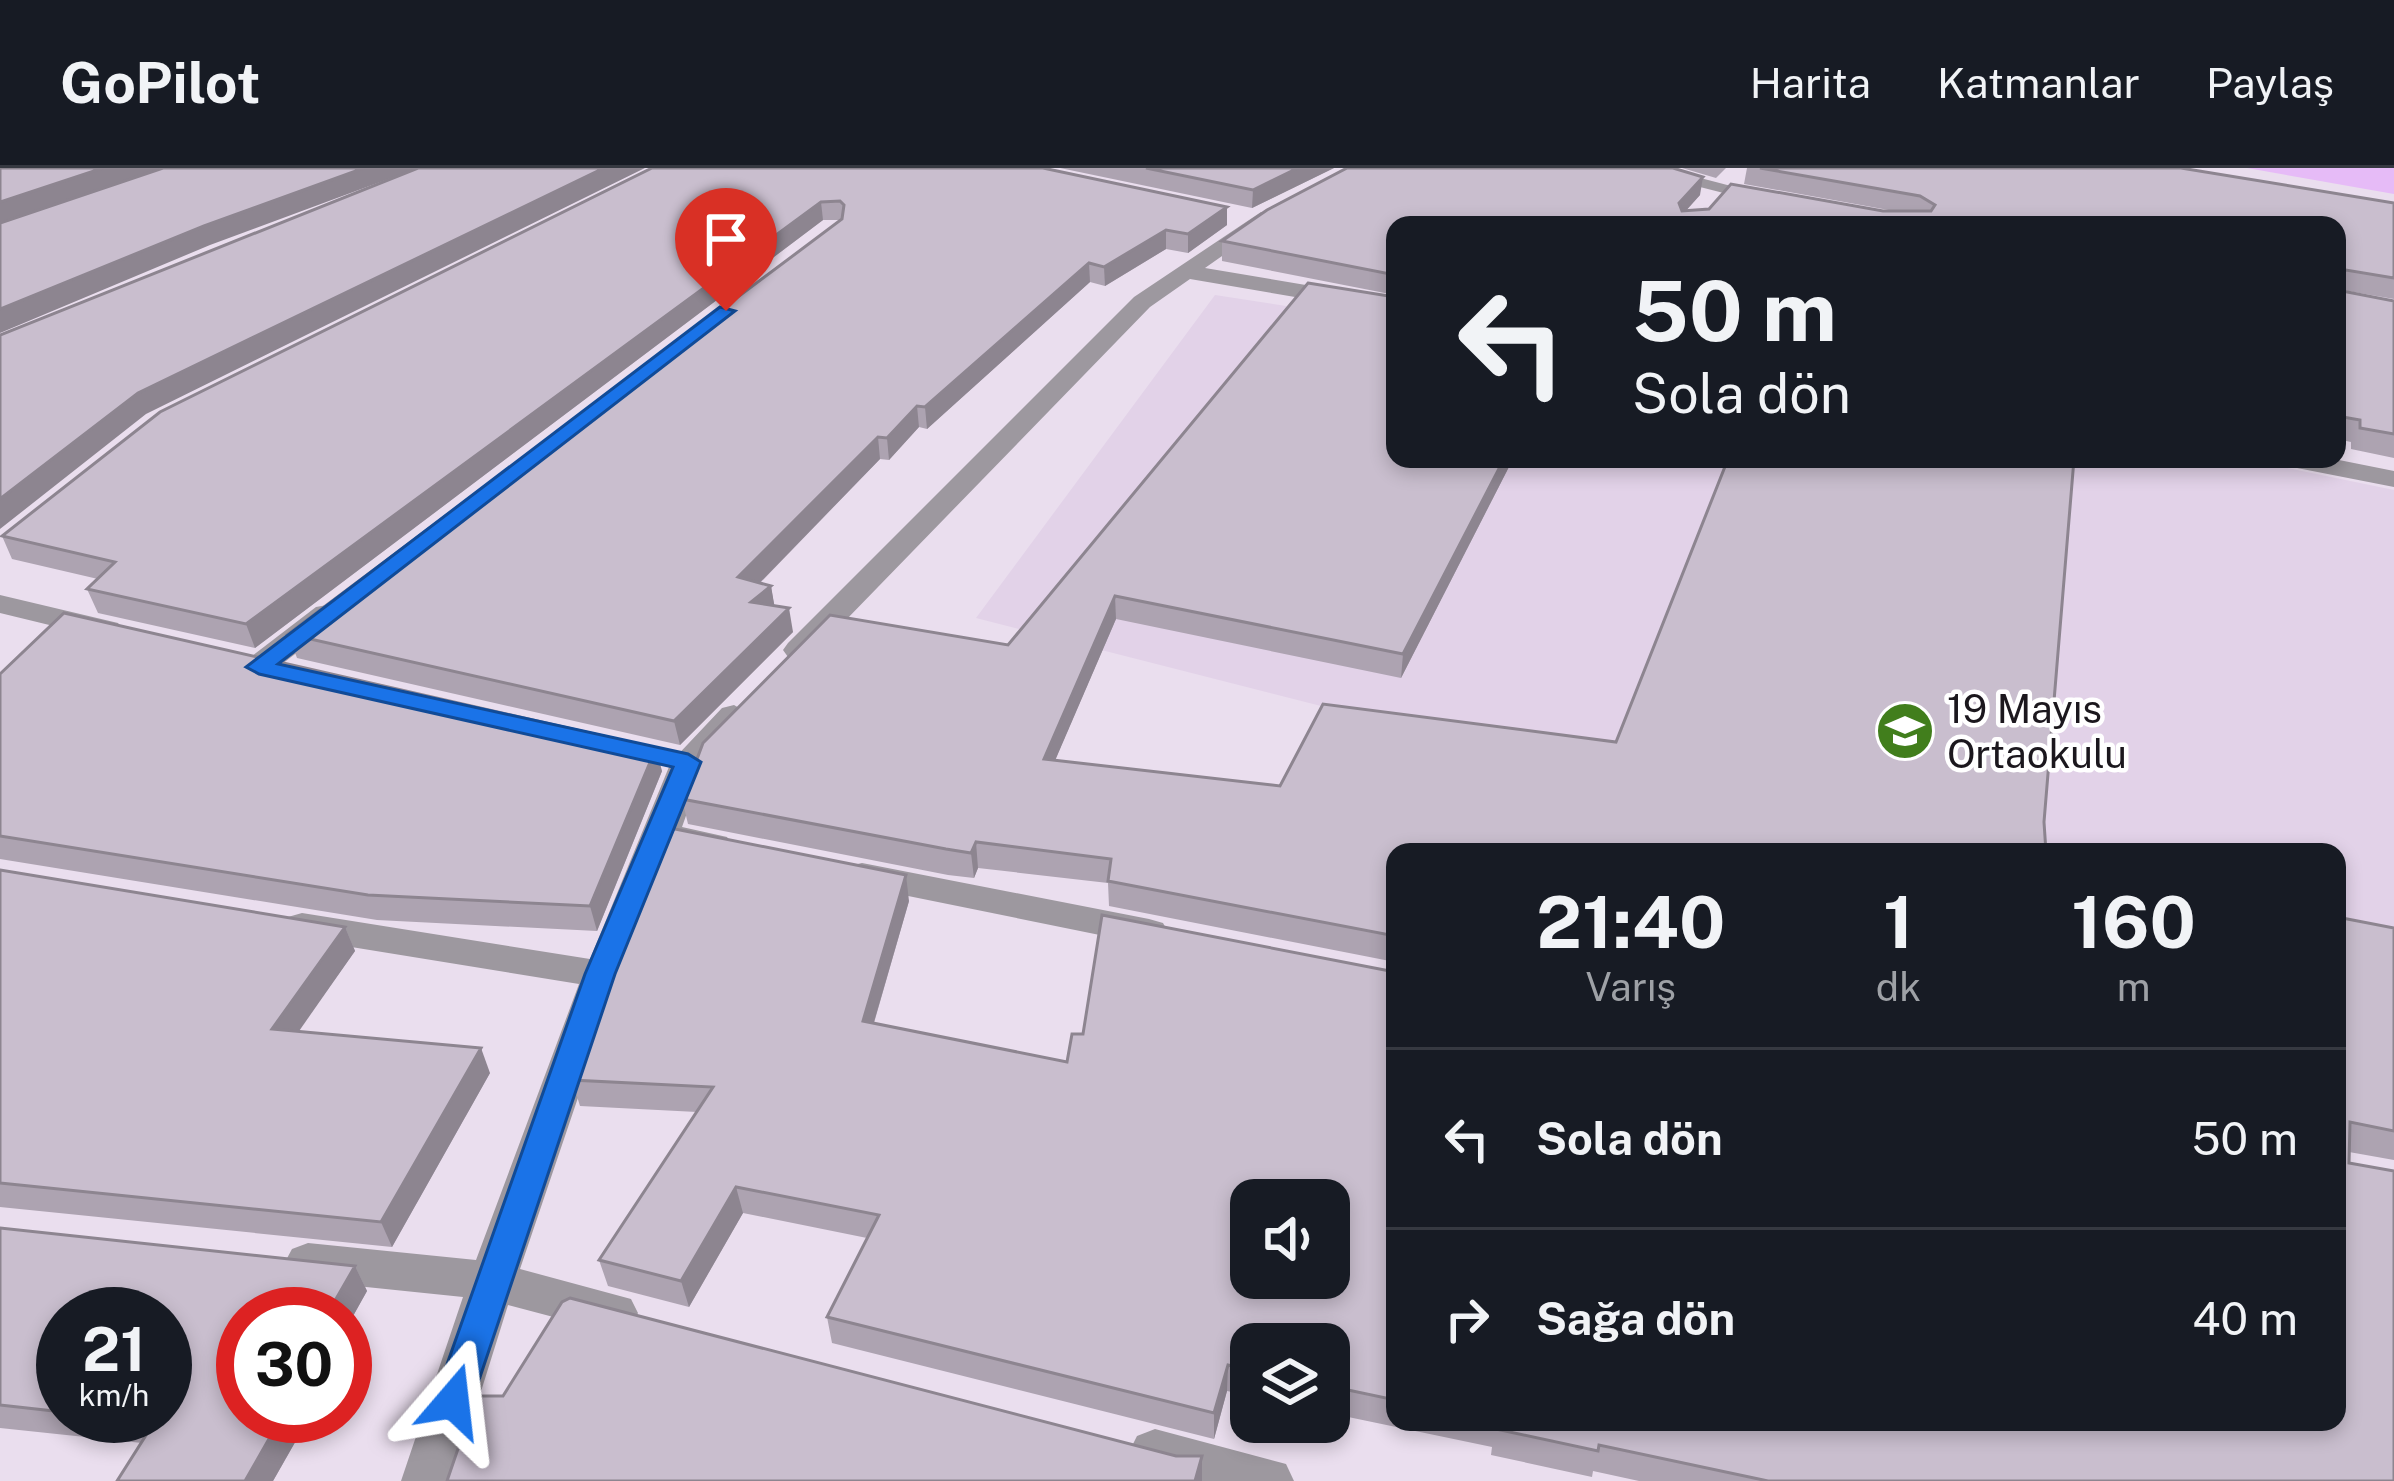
<!DOCTYPE html>
<html lang="tr">
<head>
<meta charset="utf-8">
<style>
  :root { --surface:#171b24; --page:#242831; --text:#f1f3f6; --muted:#9ea1a6; --line:#363941 }
  body { margin:0; font-family:"Public Sans",sans-serif; background:var(--page); color:var(--text); height:100vh; display:flex; flex-direction:column; font-size:45px; white-space:nowrap }
  * { box-sizing:border-box; margin:0 }
  p { font-size:39px; color:var(--muted) }
  .icon { flex:none; width:66px; height:66px; fill:none; stroke:currentColor; stroke-width:2; stroke-linecap:round; stroke-linejoin:round }
  .map { position:relative; flex:1; overflow:hidden }
  .drawer { position:absolute; left:1386px; top:675px; width:960px; height:588px; display:flex; flex-direction:column; background:var(--surface); border-radius:24px; box-shadow:0 6px 18px #0003 }
  .drawer>* { flex:none }
  .banner { position:absolute; left:1386px; top:48px; width:960px; height:252px; border-radius:24px; box-shadow:0 6px 18px #0003; background:#171b24; color:var(--text); overflow:hidden }
  .buttons { position:absolute; left:1230px; top:1011px; display:grid; gap:24px }
  .buttons a { display:grid; place-items:center; width:120px; height:120px; border-radius:24px; background:var(--surface); box-shadow:0 6px 18px #0003; font-size:60px }
  .speed { position:absolute; left:36px; top:1119px; display:flex; gap:24px; font-size:60px; font-weight:700; text-align:center }
  .speed>* { display:grid; place-content:center; width:156px; height:156px; border-radius:50%; background:var(--surface); box-shadow:0 6px 18px #0003; line-height:1 }
  .speed small { font-size:30px; font-weight:400 }
  .speed .limit { border:18px solid #d22; background:#fff; color:#111 }
  .pin { position:absolute; display:grid; place-items:center; width:102px; height:102px; color:#fff; margin:-123px -51px; border-radius:50% 50% 50% 0; rotate:-45deg; box-shadow:0 0 12px #0007 }
  .pin .icon { rotate:45deg }
  .me { position:absolute; width:132px; margin:-66px; rotate:17deg; stroke-linejoin:round; filter:drop-shadow(0 0 9px #0008) }
  .turn { display:flex; align-items:center; gap:42px; height:252px; padding:0 48px; font-size:54px }
  .turn .icon { width:156px; height:156px; stroke-width:2.5 }
  .turn b { display:block; font-size:84px; line-height:102px }
  .eta { display:flex; justify-content:space-evenly; align-items:center; height:204px; text-align:center }
  .eta b { font-size:72px; font-weight:700; line-height:84px }
  ul { padding:0; list-style:none }
  li { display:flex; align-items:center; gap:36px; height:180px; padding:0 48px; border-top:3px solid var(--line) }
  li div { flex:1 }
  li b { display:block; font-size:45px }
  li em { font-style:normal }
  header { display:flex; align-items:center; gap:72px; box-sizing:border-box; height:168px; padding:0 60px; background:var(--surface); border-bottom:3px solid var(--line) }
  header strong { font-size:57px }
  nav { display:flex; gap:66px; margin-inline-start:auto; font-size:42px }
  .map>svg:first-child { display:block }
  .built { fill:#e2d2e8 }
  .green { fill:#e6bbf7 }
  .lines { fill:none; stroke-linecap:round; stroke-linejoin:round }
  .minor { fill:#9d989f; fill-rule:evenodd }
  .wall { fill:#ada3b1; fill-rule:evenodd }
  .shaded-wall { fill:#8d8590 }
  .building { fill:#c9bece; stroke:#8d8590; stroke-width:3; fill-rule:evenodd }
  .route { fill:#1a73e8; stroke:#114b97; stroke-width:3 }
  .labels { text-anchor:middle; dominant-baseline:central; stroke-width:9; stroke-linejoin:round; paint-order:stroke }
  .poi-label { font-size:39px; fill:#1b171d; stroke:#fff; text-anchor:start }
</style>
</head>
<body>
<header>
<strong>GoPilot</strong>
<nav><a>Harita</a><a>Katmanlar</a><a>Paylaş</a></nav>
</header>
<div class="map">
<svg width="2394" height="1313" viewBox="0 0 2394 1313">
  <rect width="100%" height="100%" fill="#eadeee"/>
  <path class="built" d="M1215 127 1395 155V291H2243L2394 322V782L2337 772V684H1893L976 450Z"/>
  <path class="green" d="M2247 0H2394V26Z"/>
  <g class="lines">
    <g class="minor">
      <path d="M1625 0H1662L1781 31 1771 37Z"/>
      <path d="M1261 44 1272 50 1269 55 1205 100 1395 132V146L1190 111 1150 139 810 489H788L783 482 788 475 1134 129Z"/>
      <path d="M2278 291H2334L2394 303V319L2292 299Z"/>
      <path d="M0 427 118 455 123 462 107 471 0 445Z"/>
      <path d="M327 437 338 439 342 446 338 453 269 506H247L242 499 247 492 316 439Z"/>
      <path d="M734 537 751 547 704 597 682 659 727 669 732 677 727 685 714 689 673 680 586 906 520 1101 631 1131 638 1145 631 1159 614 1165 508 1137 453 1313H401L463 1129 308 1113 292 1107 285 1094 292 1081 308 1075 476 1092 579 816 302 771 288 767 283 758 288 749 302 745 590 791 671 594 722 540Z"/>
      <path d="M862 695 1149 751 1163 755 1168 764 1163 773 1149 777 849 716 843 707 849 698Z"/>
      <path d="M1155 1261 1286 1296 1294 1313H1178L1137 1300 1129 1284 1137 1268Z"/>
    </g>
  </g>
  <g class="wall">
    <path d="M652 0 1227 39V57L1188 85 1166 81 1105 118 1090 114 927 261 919 259 889 292 880 291 760 415 771 418 774 437 793 464 680 577 297 490 288 466 841 52H823L255 480 98 445 87 421 98 411 12 391 2 368Z"/>
    <path d="M1060 0H1334L1252 40Z"/>
    <path d="M1682 0H1726L1716 10Z"/>
    <path d="M1747 0H2181L2394 35V131L2342 122 2394 133V290L2351 281V274L2337 271V57H1395V127L1222 93V73L1700 27 1686 42 1894 43 1744 16Z"/>
    <path d="M1395 129 1513 291 1401 510 1116 451 1055 592 1280 618 2044 654 1395 684V794L1109 738 1108 715 978 700 974 710 948 707 688 656 682 631 1008 477Z"/>
    <path d="M0 506 662 603 597 763 377 752 0 691Z"/>
    <path d="M0 702 345 759 355 783 298 863 490 905 392 1079 0 1039Z"/>
    <path d="M909 733 874 855 1067 894 1083 866 1395 804V1254H2337V749L2394 760V992L2349 984V995L2394 1313H1639L1593 1303 1592 1309 1491 1287 1492 1279 1329 1245V1176H1251V1228L1227 1223 1214 1271 832 1175 827 1149 867 1070 743 1045 689 1139 608 1118 599 1092 697 944 580 938 572 912Z"/>
    <path d="M0 1060 355 1098 367 1123 348 1157 354 1170 345 1185V1146L310 1248 273 1313H117L142 1275 0 1260ZM63 1146 165 1248H63Z"/>
  </g>
  <g class="shaded-wall">
    <path d="M103 0H164L0 55V34Z"/>
    <path d="M364 0H418L210 77 0 165V141L204 58Z"/>
    <path d="M604 0H645L146 246 0 361V331L138 225Z"/>
    <path d="M1298 0H1334L1252 40 1253 22Z"/>
    <path d="M1703 9 1700 27 1676 54 1679 35Z"/>
    <path d="M821 34 823 52 255 480 246 456Z"/>
    <path d="M1227 39V57L1188 85V66Z"/>
    <path d="M1166 62V81L1105 118 1104 99Z"/>
    <path d="M1089 95 1090 114 927 261 925 239Z"/>
    <path d="M917 238 919 259 889 292 887 270Z"/>
    <path d="M878 269 880 291 742 433 738 409Z"/>
    <path d="M1504 291H1513L1401 510 1403 486Z"/>
    <path d="M771 418 775 441 751 434Z"/>
    <path d="M1115 428 1116 451 1045 616 1044 591Z"/>
    <path d="M789 440 793 464 680 577 674 553Z"/>
    <path d="M656 580 662 603 597 763 590 738Z"/>
    <path d="M976 674 978 700 974 710 971 685Z"/>
    <path d="M906 707 909 733 867 878 863 853Z"/>
    <path d="M345 759 355 783 283 886 272 861Z"/>
    <path d="M481 880 490 905 392 1079 381 1054Z"/>
    <path d="M736 1019 743 1045 689 1139 681 1113Z"/>
    <path d="M355 1098 367 1123 348 1157 354 1170 345 1185V1146H330L329 1143Z"/>
    <path d="M1228 1197 1227 1223 1214 1271V1245Z"/>
    <path d="M282 1248H310L273 1313H245Z"/>
    <path d="M1202 1288V1313H1195Z"/>
  </g>
  <g class="building">
    <path d="M0 0H103L0 34Z"/>
    <path d="M163 0H364L204 58 0 141V55Z"/>
    <path d="M418 0H604L138 225 0 331V167Z"/>
    <path d="M652 0H1043L1227 39 1188 66 1166 62 1104 99 1089 95 925 239 917 238 887 270 878 269 738 409 771 418 751 434 789 440 674 553 288 466 842 51 844 37 840 33 821 34 246 456 87 421 115 394 2 368 160 244Z"/>
    <path d="M1146 0H1298L1253 22Z"/>
    <path d="M1347 0H1673L1703 9 1679 35 1682 43 1709 41 1731 16 1883 43H1931L1935 37 1920 28 1760 0H2181L2394 35V110L2346 102 2341 106 2342 123 2394 133V266L2360 260V252L2337 248V57H1395V107L1222 73 1267 42Z"/>
    <path d="M1308 115 1395 129V291H1504L1403 486 1115 428 1044 591 1280 618 1323 536 1616 574 1728 291H2074L2044 654 2046 684H1395V768L1108 713 1111 691 976 674 971 685 946 681 682 631 703 575 830 447 1008 477Z"/>
    <path d="M64 445 656 580 590 738 368 727 0 668V506Z"/>
    <path d="M670 660 906 707 863 853 1067 894 1072 866H1083L1102 747 1395 804V1232L1329 1218V1176H1251V1202L1228 1197 1214 1245 827 1149 879 1047 736 1019 681 1113 599 1092 713 919 572 912ZM1251 1032H1329V1110H1251Z"/>
    <path d="M0 702 345 759 272 861 481 880 381 1054 0 1015Z"/>
    <path d="M2337 749 2394 760V963L2350 954 2349 995 2394 1003V1313H1768L1599 1277 1598 1283 1496 1261V1254H2337Z"/>
    <path d="M0 1060 355 1098 329 1143 342 1145 341 1146H243V1248H282L245 1313H117L155 1253 104 1248H165V1146H63V1244L0 1237Z"/>
    <path d="M570 1130 1176 1288H1202L1195 1313H447L476 1228H503L562 1134Z"/>
  </g>
  <path class="route" d="M720 139 735 143 278 496 688 586 701 594 615 806 472 1233 466 1245 453 1250 439 1245 434 1233 585 806 673 599 259 506 246 499Z"/>
  <defs>
    <symbol id="school-disc" viewBox="-11 -11 22 22"><circle r="9.5" fill="#417e1c" stroke="#fff"/><path d="M0-5L7-2L0 1L-7-2ZM-4 1L0 2.5L4 1V4Q0 6-4 4Z" fill="#fff"/></symbol>
  </defs>
  <g fill-rule="evenodd">
    <use href="#school-disc" x="1872" y="530" width="66" height="66"/>
  </g>
  <g class="labels">
    <g class="poi-label">
      <text x="1947" y="541">19 Mayıs<tspan x="1947" dy="45">Ortaokulu</tspan></text>
    </g>
  </g>
</svg>
<div class="buttons">
<a><svg class="icon" aria-label="sound" viewBox="0 0 24 24"><path d="M4 9h4l5-4v14l-5-4H4zM17 9q2 3 0 6"/></svg></a>
<a><svg class="icon" aria-label="layers" viewBox="0 0 24 24"><path d="M12 4l9 5-9 5-9-5zM3 14l9 5 9-5"/></svg></a>
</div>
<div class="speed"><div>21<small>km/h</small></div><div class="limit">30</div></div>
<div class="pin" style="left:726px;top:143px;background:#d93025"><svg class="icon" aria-label="arrive" viewBox="0 0 24 24"><path d="M6 21V4h12l-3 4 3 4H6"/></svg></div>
<svg class="me" style="left:453px;top:1233px" viewBox="-20 -20 40 40"><path d="M0-17L14 15 0 8-14 15z" fill="#1a73e8" stroke="#fff" stroke-width="4"/></svg>
<div class="banner">
<div class="turn"><svg class="icon" aria-label="left" viewBox="0 0 24 24"><path d="M17 20v-9H6M10 6l-5 5 5 5"/></svg><div><b>50 m</b>Sola dön</div></div>
</div>
<section class="drawer">
<div class="eta">
<div><b>21:40</b><p>Varış</p></div>
<div><b>1</b><p>dk</p></div>
<div><b>160</b><p>m</p></div>
</div>
<ul>
<li><svg class="icon" aria-label="left" viewBox="0 0 24 24"><path d="M17 20v-9H6M10 6l-5 5 5 5"/></svg><div><b>Sola dön</b></div><em>50 m</em></li>
<li><svg class="icon" aria-label="right" viewBox="0 0 24 24"><path d="M7 20v-9h11M14 6l5 5-5 5"/></svg><div><b>Sağa dön</b></div><em>40 m</em></li>
</ul>
</section>
</div>
</body>
</html>
